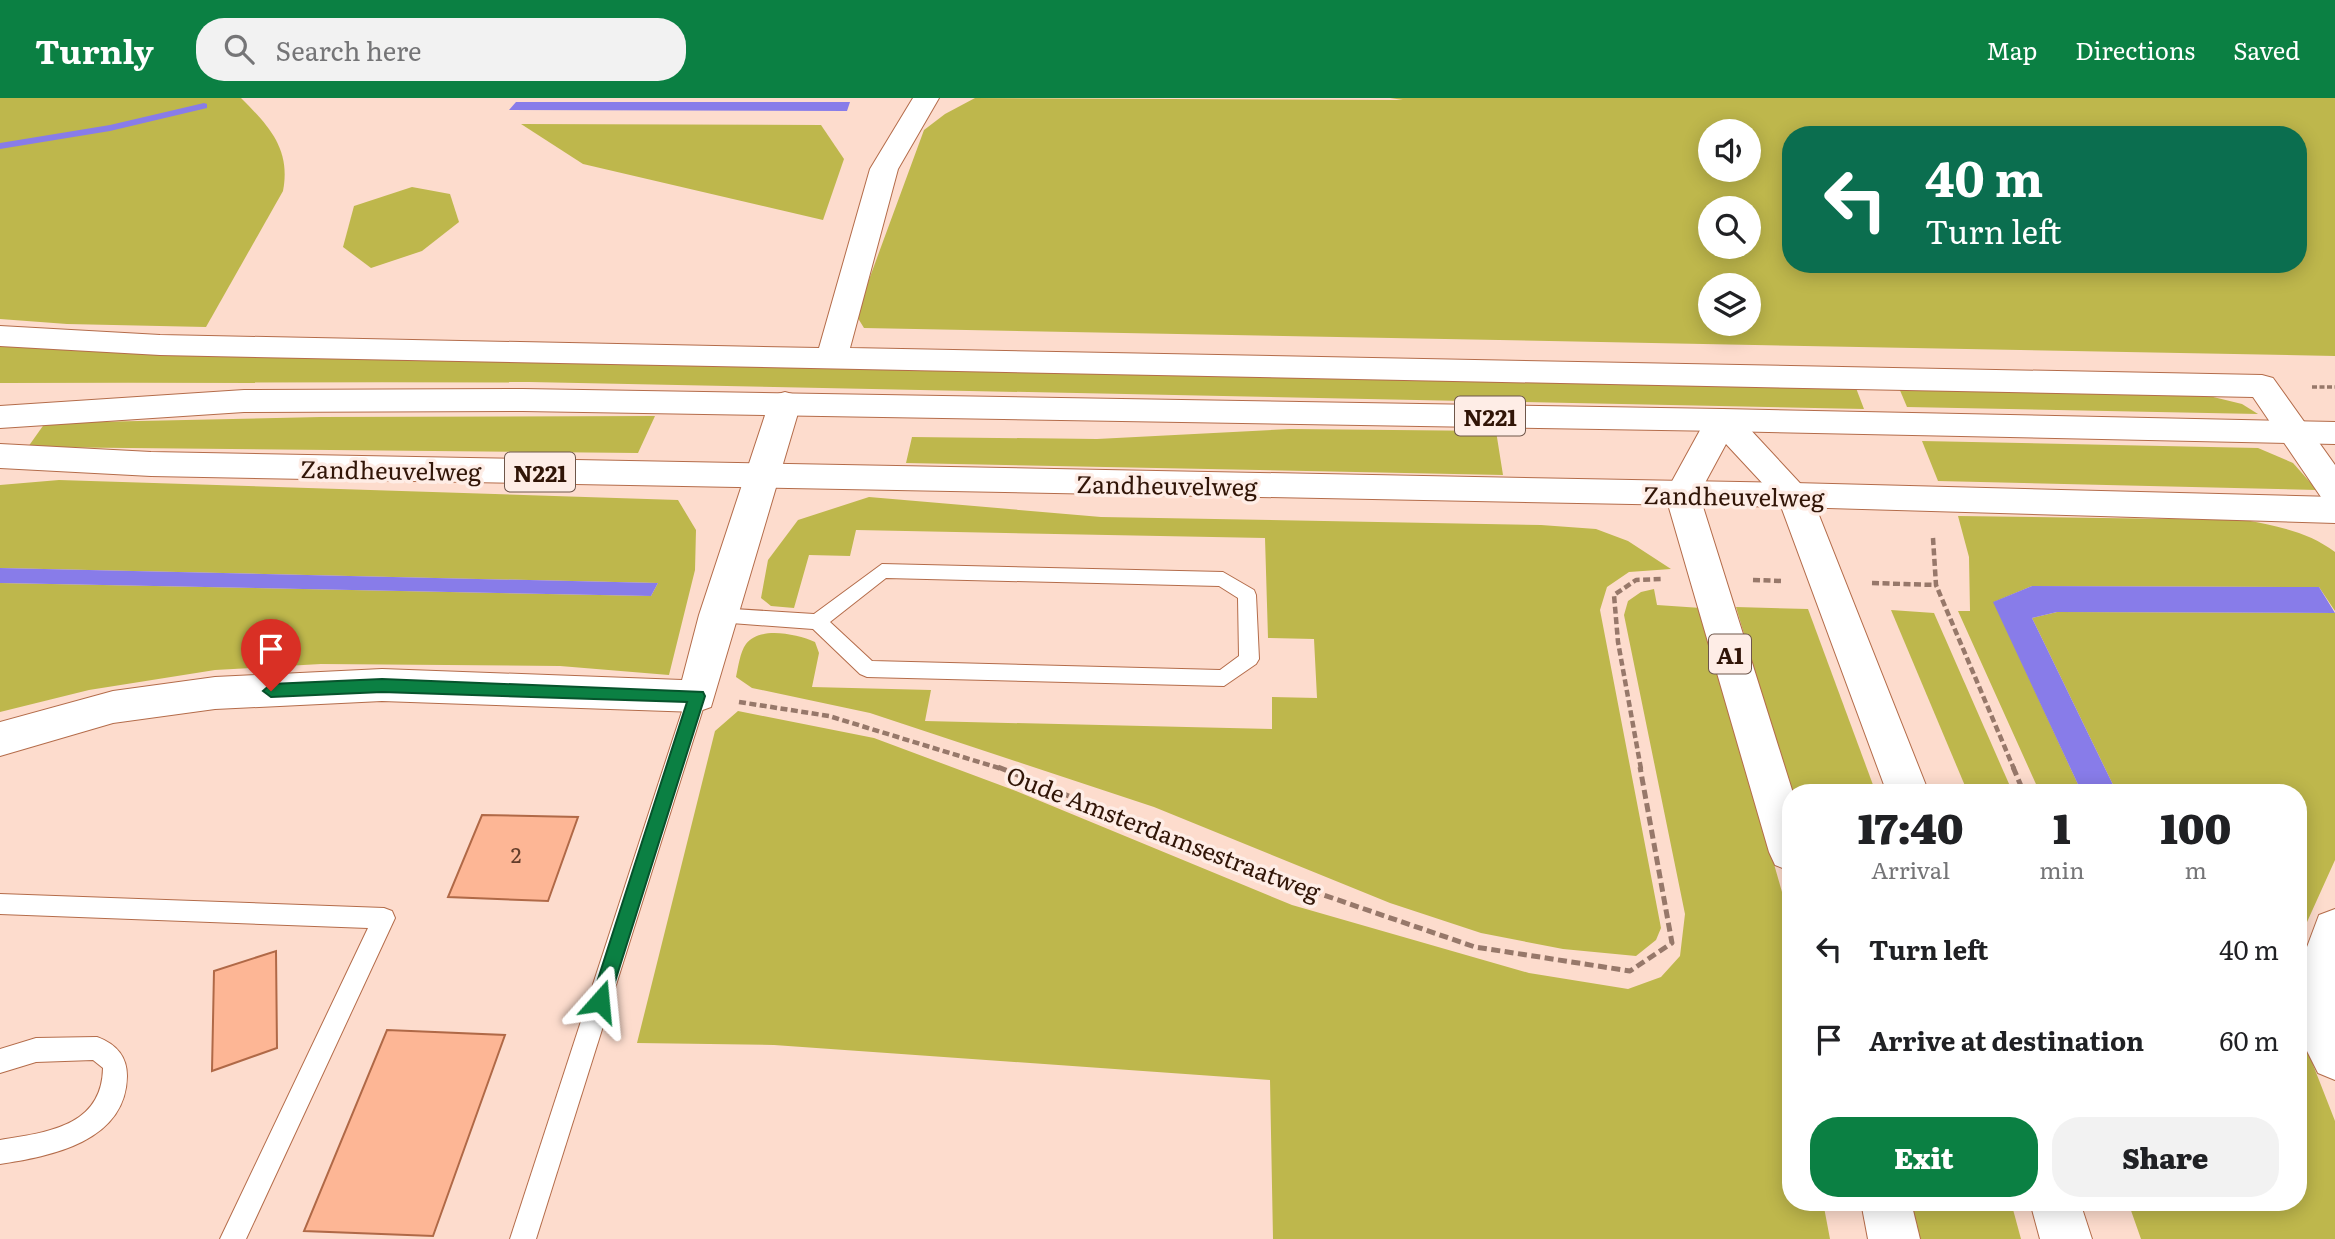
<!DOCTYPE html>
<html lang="en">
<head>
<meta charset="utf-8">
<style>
  :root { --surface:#fff; --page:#f2f2f2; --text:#202124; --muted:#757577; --accent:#0b8043 }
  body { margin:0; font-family:Literata,serif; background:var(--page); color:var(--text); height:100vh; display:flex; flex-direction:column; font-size:26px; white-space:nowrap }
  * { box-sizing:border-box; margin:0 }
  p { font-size:23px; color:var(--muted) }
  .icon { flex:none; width:38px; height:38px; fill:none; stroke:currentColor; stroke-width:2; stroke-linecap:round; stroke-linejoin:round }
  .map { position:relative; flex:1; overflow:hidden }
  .drawer { position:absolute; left:1782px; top:686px; width:525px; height:427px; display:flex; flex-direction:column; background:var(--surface); border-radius:28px; box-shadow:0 4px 18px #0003 }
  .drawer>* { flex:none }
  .banner { position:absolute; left:1782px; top:28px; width:525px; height:147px; border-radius:28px; box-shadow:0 4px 18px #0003; background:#0b6e4f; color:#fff; overflow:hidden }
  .tools { position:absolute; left:1698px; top:21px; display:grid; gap:14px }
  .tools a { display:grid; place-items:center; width:63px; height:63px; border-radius:50%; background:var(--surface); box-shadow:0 4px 18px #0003; font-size:35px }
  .pin { position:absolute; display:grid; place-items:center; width:60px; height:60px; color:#fff; margin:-72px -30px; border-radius:50% 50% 50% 0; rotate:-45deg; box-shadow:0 0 7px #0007 }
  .pin .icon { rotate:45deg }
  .me { position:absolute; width:77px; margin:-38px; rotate:18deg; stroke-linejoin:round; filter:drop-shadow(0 0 5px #0008) }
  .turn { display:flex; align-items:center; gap:24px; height:147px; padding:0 28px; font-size:32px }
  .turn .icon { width:91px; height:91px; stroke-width:2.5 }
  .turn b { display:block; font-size:49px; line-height:60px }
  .eta { display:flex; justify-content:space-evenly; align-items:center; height:119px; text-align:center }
  .eta b { font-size:42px; font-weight:800; line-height:49px }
  .action { display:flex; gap:14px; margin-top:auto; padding:14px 28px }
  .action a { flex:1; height:80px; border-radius:28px; background:var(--accent); color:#fff; font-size:28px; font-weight:800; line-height:80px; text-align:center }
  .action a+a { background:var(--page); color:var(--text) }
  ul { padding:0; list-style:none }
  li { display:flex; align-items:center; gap:21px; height:91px; padding:0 28px }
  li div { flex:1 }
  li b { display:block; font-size:26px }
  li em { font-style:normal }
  header { display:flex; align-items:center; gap:42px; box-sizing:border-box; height:98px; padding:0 35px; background:var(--accent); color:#fff }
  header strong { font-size:33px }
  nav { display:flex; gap:38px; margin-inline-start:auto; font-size:24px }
  .search { width:490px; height:63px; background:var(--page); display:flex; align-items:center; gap:18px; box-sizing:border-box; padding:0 24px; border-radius:28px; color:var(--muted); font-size:26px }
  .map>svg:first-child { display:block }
  .green { fill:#beb74c; fill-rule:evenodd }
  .water { fill:#887ce9 }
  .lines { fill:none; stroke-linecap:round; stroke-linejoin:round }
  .stream { fill:#887ce9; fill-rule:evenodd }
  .building { fill:#fdb695; stroke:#b06947; stroke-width:2 }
  .service-casing { stroke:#b46c4a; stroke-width:2 }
  .minor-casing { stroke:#b46c4a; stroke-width:2 }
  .secondary-casing { stroke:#b46c4a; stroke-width:2 }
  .primary-casing { stroke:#b46c4a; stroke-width:2 }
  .motorway-casing { stroke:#b46c4a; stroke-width:2 }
  .path-far2 { stroke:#97786a; stroke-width:3.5; stroke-dasharray:5 2.5; stroke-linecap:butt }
  .path-far1 { stroke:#97786a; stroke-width:4.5; stroke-dasharray:7 3.5; stroke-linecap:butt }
  .path { stroke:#97786a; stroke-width:5; stroke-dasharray:9 4.5; stroke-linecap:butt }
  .service { fill:#fff; fill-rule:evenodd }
  .minor { fill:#fff; fill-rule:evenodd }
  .secondary { fill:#fff; fill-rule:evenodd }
  .primary { fill:#fff; fill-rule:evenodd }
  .motorway { fill:#fff; fill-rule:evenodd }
  .route { fill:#0b8043; stroke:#07532c; stroke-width:2 }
  .labels { text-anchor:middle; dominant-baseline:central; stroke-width:7; stroke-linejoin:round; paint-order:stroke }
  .number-label { font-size:21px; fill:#643d2a }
  .shield { fill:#feede6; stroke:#6e564a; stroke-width:2 }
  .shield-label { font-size:23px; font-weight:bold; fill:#311507 }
  .street-label { font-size:24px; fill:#311507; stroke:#feede6 }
</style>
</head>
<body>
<header>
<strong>Turnly</strong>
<div class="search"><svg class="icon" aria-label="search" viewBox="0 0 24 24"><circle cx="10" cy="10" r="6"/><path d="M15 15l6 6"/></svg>Search here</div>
<nav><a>Map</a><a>Directions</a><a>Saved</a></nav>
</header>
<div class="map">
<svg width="2335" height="1141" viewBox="0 0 2335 1141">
  <rect width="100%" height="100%" fill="#fddccd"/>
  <g class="green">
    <path d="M0 0H241C269 28 291 51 283 93L206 229 67 226 0 221Z"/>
    <path d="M975 0 1403 2 1390 0H2335V258L864 230 856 217 924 32 945 16ZM1710 33H1748V72H1710ZM1790 37H2298V166H1790ZM1710 110H1748V149H1710ZM1710 187H1748V226H1710Z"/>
    <path d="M521 26 821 27 844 61 823 122 583 66Z"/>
    <path d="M412 89 450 96 459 124 422 153 371 170 343 149 354 108Z"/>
    <path d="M0 243 1856 290 1864 311 529 284 0 285Z"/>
    <path d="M1899 290 2201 296 2242 306 2258 316 1907 309Z"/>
    <path d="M655 318 638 355 28 349 45 325 321 319Z"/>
    <path d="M1290 331 1496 333 1503 377 906 365 912 339 1097 341Z"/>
    <path d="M1922 343 2258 350 2293 365 2317 392 1938 383Z"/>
    <path d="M59 382 678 402 696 432 695 472 669 577 560 568 321 566 215 572 89 592 0 614V485L651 498 658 485 0 470V387Z"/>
    <path d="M869 399 1101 419 1541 427 1596 431 1628 443 1671 471 1629 474 1607 489 1600 512 1661 830 1656 842 1636 858 1563 851 1481 835 1390 805 1154 709 870 615 752 590 736 579C738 570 740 554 746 546 760 528 796 536 815 544L819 555 812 589 931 592 925 623 1272 631V599L1317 600 1314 541 1268 540 1265 440 856 432 850 458 809 457 794 510 771 508 761 500 768 462 798 422Z"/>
    <path d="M1958 418 2245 422C2277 428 2309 434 2335 454V513L2319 489 2032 488 1994 504 2082 695H2040L1958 513H1970L1969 459Z"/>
    <path d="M1654 491 1657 507 1701 510 1790 822V1104H1823L1830 1141H1273L1270 982 774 947 637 945 715 633 738 613 874 640 1016 693 1292 807 1529 875 1628 891 1661 879 1680 858 1685 816 1624 517 1628 503 1641 494Z"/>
    <path d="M1736 509 1808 511 1876 695H1791Z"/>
    <path d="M1891 512 1934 515 2013 695H1968Z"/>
    <path d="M2057 514 2335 515V762L2298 844V695H2117L2032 520Z"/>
    <path d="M2298 940 2308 954 2335 1023V1141H2141L2128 1104H2298Z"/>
    <path d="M1902 1104H2011L2021 1141H1910Z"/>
  </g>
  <g class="water">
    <path d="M516 4H850L847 13 509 12Z"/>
    <path d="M0 470 658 485 651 498 0 485Z"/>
    <path d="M2032 488 2319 489 2335 515 2057 514 2032 520 2117 695H2082L1993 504Z"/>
  </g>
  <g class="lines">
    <path class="stream" d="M204 5 207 6V10L110 33 0 51V45L110 27Z"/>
  </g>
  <g class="building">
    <path d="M482 717 578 719 548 803 448 799Z"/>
    <path d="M276 853 277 950 212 973 214 873Z"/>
    <path d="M387 932 505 937 433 1138 304 1133Z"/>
  </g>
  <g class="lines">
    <defs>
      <g id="service">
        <path d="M882 466 1223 474 1254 492 1256 497 1259 561 1256 566 1224 588 867 579 860 576 813 531 718 524 709 517 718 510 814 516ZM886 480 1219 488 1238 500 1239 558 1220 572 872 563 830 524Z"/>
        <path d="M697 590 704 592 707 598 536 1141H510L687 598 690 592Z"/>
        <path d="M0 796 384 810 392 813 395 820 246 1141H220L368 830 0 816Z"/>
        <path d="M97 939C116 946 127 958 127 978 126 1044 51 1058 0 1066V1042C47 1034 102 1029 103 970L93 962 36 964 0 975V951L36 940Z"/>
      </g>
      <g id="minor">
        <path d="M913 0H939L898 71 850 250 2262 277 2273 280 2335 367V405L2323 402 2253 299 160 257 0 248V228L160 237 819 250 870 71Z"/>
        <path d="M785 294 796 297 801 305 711 609 697 614 382 603 215 611 113 625 0 658V624L113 593 215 579 382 571 682 582 699 517 769 305 774 297Z"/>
        <path d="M2335 811V982L2318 975 2298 935V873L2319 817Z"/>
      </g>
      <g id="secondary">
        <path d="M1722 311 2335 324V346L1722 333 1710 330 1706 322 1710 314Z"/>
        <path d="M1794 385 2335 399V425L1794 409 1782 406 1777 397 1782 388Z"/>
      </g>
      <g id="primary">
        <path d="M523 291 1722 311 1734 314 1738 322 1734 330 1722 333 523 313 244 314 0 330V308L244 292Z"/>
        <path d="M0 346 151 354 1794 385 1806 388 1811 397 1806 406 1794 409 151 378 0 370Z"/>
      </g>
      <g id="motorway">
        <path d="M1722 311 1734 314 1811 397 1929 695H1887L1779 403 1726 346 1699 396 1793 695H1790V773L1775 767 1769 754 1665 396 1710 314Z"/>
        <path d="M1861 1104H1911L1920 1141H1868Z"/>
        <path d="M2030 1104H2080L2092 1141H2040Z"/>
      </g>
    </defs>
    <use href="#service" class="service-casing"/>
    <use href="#minor" class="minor-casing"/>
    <use href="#secondary" class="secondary-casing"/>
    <use href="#primary" class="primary-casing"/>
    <use href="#motorway" class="motorway-casing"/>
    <path class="path-far2" d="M2312 289H2335"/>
    <g class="path-far1">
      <path d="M1933 440 1936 487 2014 671"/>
      <path d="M1753 482 1783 483"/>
      <path d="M1872 485 1936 487"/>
      <path d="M739 604 829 618 1002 671"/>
      <path d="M1641 671 1618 544 1614 497 1636 482 1664 481"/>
    </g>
    <g class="path">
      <path d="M998 669 1245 770 1475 849 1630 873 1672 845 1640 669"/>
      <path d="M2013 669 2024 695"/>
    </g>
    <use href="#service" class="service"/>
    <use href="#minor" class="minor"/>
    <use href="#secondary" class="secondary"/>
    <use href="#primary" class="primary"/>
    <use href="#motorway" class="motorway"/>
  </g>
  <path class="route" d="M382 581 703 594 705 598 607 909 600 912 594 909 591 903 687 604 382 594 271 599 263 593 271 586Z"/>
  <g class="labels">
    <g class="number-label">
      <text x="516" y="755">2</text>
    </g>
    <g class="shield">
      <rect x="1455" y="298.5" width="70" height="39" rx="5"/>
      <rect x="505" y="354.5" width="70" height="39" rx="5"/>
      <rect x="1709" y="536.5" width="42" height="39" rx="5"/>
    </g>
    <g class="shield-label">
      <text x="1490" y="318">N221</text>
      <text x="540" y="374">N221</text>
      <text x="1730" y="556">A1</text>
    </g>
    <g class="street-label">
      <text transform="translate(391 371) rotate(1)">Zandheuvelweg</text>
      <text transform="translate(1167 386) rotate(1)">Zandheuvelweg</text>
      <text transform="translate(1734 397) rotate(1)">Zandheuvelweg</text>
      <text transform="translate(1164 734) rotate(21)">Oude Amsterdamsestraatweg</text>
    </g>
  </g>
</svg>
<div class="tools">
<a><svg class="icon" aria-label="sound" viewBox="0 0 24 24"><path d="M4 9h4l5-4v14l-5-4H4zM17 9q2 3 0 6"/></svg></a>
<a><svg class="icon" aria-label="search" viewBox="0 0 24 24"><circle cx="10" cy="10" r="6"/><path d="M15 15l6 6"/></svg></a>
<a><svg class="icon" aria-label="layers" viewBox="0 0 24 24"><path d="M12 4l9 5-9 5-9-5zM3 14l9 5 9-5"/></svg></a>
</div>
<div class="pin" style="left:271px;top:593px;background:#d93025"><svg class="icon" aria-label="arrive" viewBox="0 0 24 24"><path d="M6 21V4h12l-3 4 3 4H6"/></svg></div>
<svg class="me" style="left:600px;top:903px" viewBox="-20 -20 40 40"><path d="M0-17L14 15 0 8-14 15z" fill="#0b8043" stroke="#fff" stroke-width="4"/></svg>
<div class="banner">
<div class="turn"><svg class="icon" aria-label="left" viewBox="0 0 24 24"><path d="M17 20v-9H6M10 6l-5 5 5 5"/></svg><div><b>40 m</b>Turn left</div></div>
</div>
<section class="drawer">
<div class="eta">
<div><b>17:40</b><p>Arrival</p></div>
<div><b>1</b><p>min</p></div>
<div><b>100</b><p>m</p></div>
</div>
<ul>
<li><svg class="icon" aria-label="left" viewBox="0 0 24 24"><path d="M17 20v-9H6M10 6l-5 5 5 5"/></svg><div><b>Turn left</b></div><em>40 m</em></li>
<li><svg class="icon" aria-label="arrive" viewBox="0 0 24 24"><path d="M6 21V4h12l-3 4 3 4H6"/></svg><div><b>Arrive at destination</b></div><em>60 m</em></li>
</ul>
<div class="action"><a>Exit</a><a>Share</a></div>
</section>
</div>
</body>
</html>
